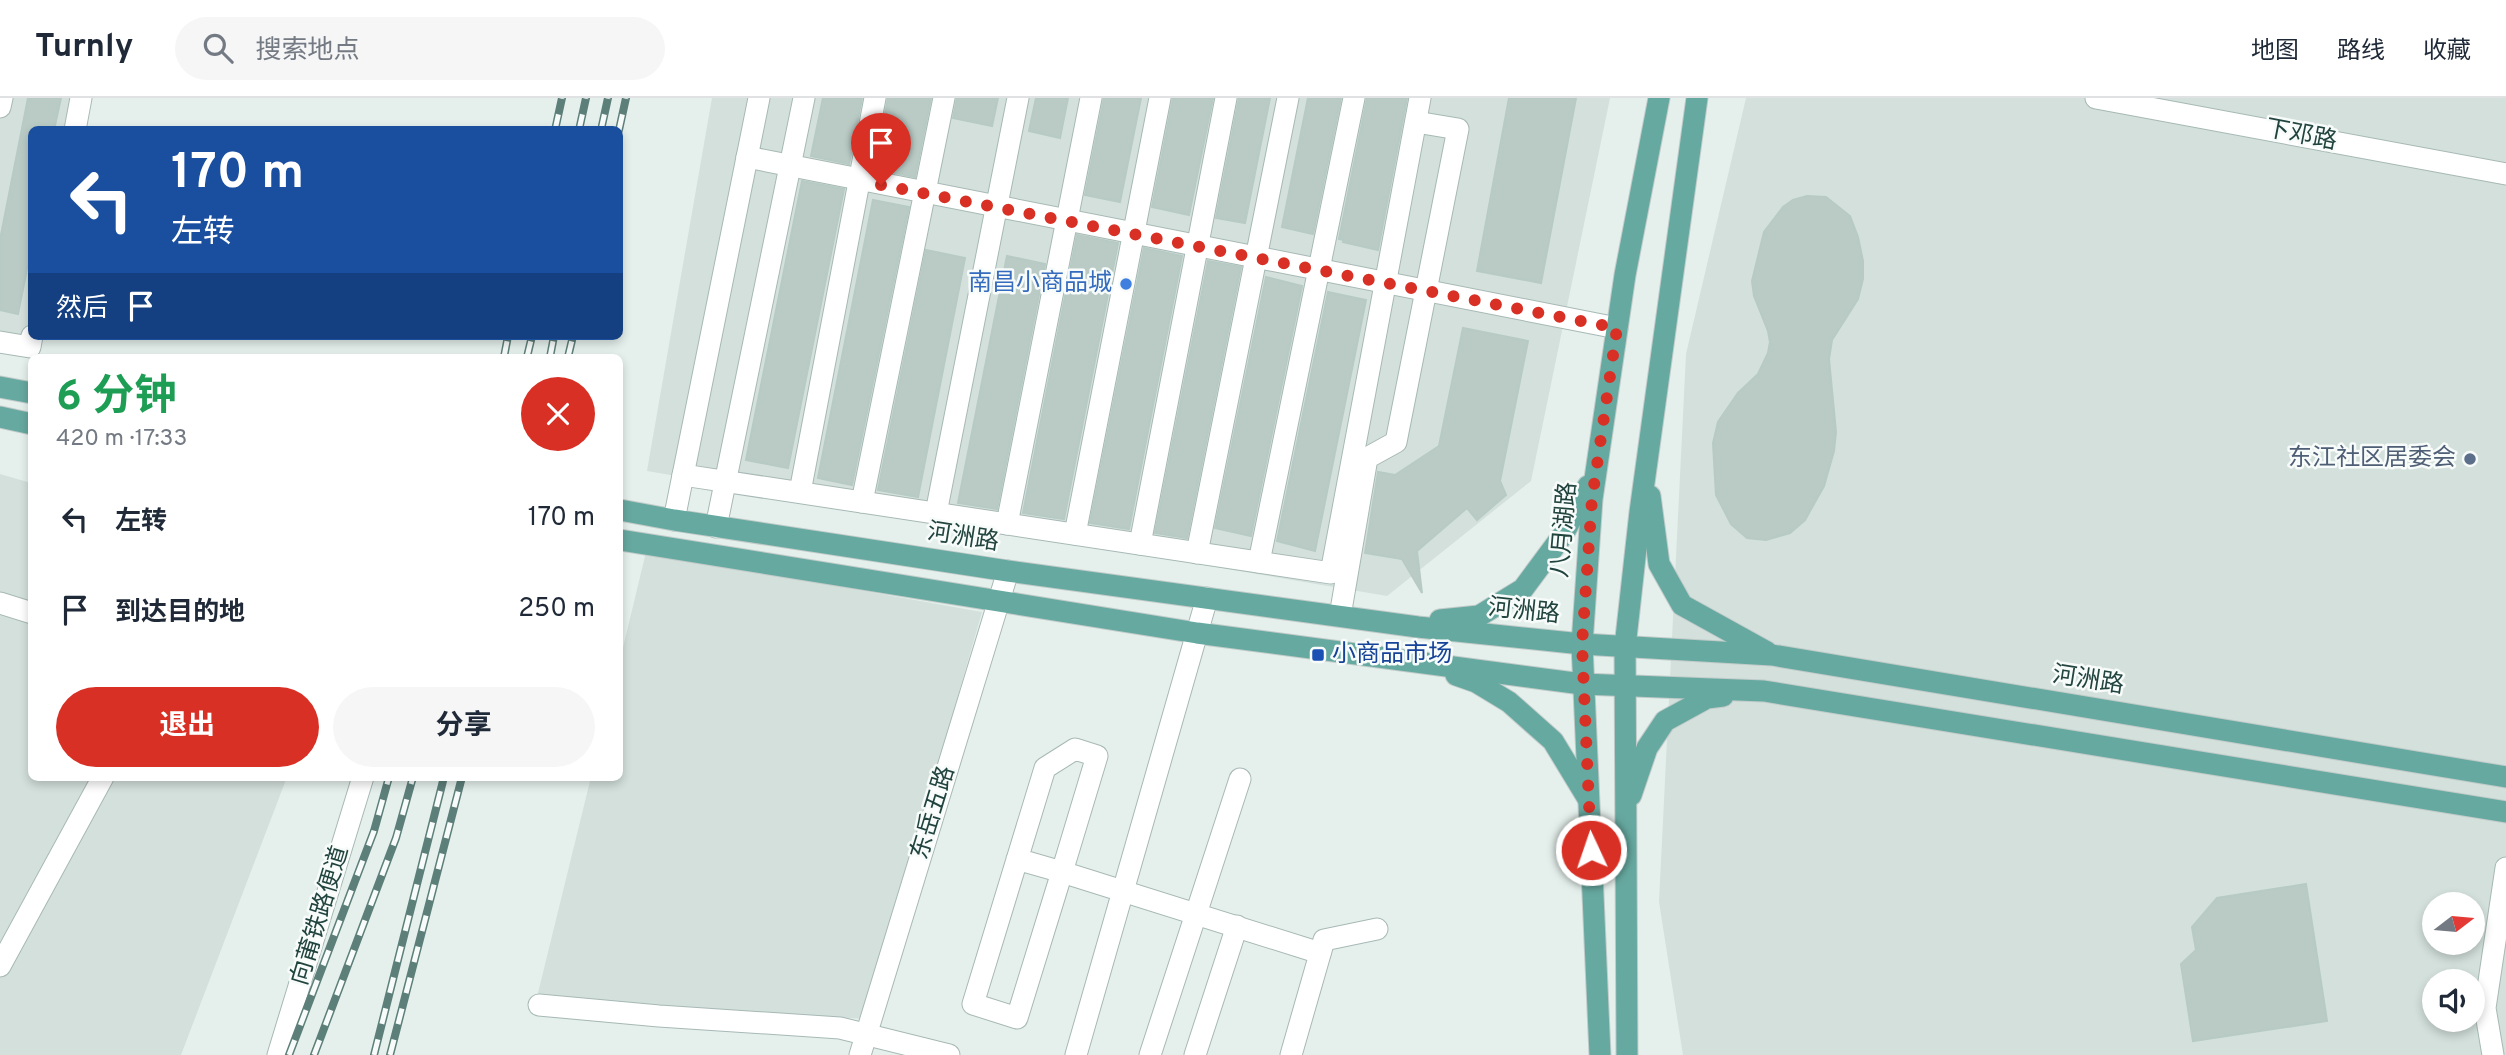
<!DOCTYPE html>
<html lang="zh">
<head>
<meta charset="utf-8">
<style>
  :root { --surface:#fff; --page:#f6f6f7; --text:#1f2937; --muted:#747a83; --line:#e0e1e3; --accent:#d93025 }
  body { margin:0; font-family:Overpass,"Noto Sans SC",sans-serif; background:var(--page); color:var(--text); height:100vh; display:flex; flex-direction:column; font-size:26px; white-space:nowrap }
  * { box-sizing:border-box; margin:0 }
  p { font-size:23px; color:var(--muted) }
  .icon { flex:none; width:38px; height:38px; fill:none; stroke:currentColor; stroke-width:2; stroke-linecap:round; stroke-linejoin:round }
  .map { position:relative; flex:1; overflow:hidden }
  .details { position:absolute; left:28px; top:256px; width:595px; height:427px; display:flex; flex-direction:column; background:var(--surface); border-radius:10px; box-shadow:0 4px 10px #0003 }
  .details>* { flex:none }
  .hud { position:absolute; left:28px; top:28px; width:595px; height:214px; border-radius:10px; box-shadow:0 4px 10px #0003; background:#1a4fa0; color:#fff; overflow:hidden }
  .needle { width:46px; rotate:74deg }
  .buttons { position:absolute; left:2422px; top:794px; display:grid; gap:14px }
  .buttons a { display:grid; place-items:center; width:63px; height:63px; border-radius:50%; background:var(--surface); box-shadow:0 4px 10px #0003; font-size:35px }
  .pin { position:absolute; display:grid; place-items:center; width:60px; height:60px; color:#fff; margin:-72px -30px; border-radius:50% 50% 50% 0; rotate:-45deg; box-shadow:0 0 7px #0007 }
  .pin .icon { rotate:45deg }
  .me { position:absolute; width:77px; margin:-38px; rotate:357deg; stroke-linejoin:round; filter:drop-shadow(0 0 5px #0008) }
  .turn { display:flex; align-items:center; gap:24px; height:147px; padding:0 28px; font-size:32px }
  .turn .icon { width:91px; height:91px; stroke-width:2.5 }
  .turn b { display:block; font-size:49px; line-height:60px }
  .then { display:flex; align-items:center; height:66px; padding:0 28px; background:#0003; gap:14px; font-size:26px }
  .round { display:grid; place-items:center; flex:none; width:74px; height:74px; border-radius:37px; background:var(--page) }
  .headline { display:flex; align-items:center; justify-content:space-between; height:119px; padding:0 28px }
  h1 { font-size:42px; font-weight:700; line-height:52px; color:#1e9e55 }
  .action { display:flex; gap:14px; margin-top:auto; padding:14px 28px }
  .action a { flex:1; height:80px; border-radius:42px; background:var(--accent); color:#fff; font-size:28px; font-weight:700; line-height:80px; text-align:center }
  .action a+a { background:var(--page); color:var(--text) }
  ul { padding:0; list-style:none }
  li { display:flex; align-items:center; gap:21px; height:91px; padding:0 28px }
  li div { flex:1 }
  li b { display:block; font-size:26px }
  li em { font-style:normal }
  header { display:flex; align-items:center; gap:42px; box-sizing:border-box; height:98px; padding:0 35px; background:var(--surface); border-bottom:2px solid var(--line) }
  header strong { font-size:33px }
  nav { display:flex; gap:38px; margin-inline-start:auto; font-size:24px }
  .search { width:490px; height:63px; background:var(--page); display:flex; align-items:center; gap:18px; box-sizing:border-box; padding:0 24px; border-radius:38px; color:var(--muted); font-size:26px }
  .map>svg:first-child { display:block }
  .built { fill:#d3e0db; fill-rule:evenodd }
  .building { fill:#bacbc6; stroke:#b7cac4; stroke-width:2 }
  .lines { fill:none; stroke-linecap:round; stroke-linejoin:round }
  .minor-casing { stroke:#a7b9b5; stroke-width:23 }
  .major-casing { stroke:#c1cbc9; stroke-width:23 }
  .minor { stroke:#fff; stroke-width:21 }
  .major { stroke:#66a9a0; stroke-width:21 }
  .rail-casing { stroke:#5d7f7a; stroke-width:8 }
  .rail { stroke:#f7fbf9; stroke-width:5; stroke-dasharray:16; stroke-linecap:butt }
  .route { stroke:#d93025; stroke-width:12; stroke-dasharray:0 21.6 }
  .shop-dot { fill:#3f7fe0; stroke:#f7fbf9; stroke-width:2.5 }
  .service-dot { fill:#5c6f8a; stroke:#f7fbf9; stroke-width:2.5 }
  .transit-dot { fill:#1a4fb4; stroke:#f7fbf9; stroke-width:2.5 }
  .labels { text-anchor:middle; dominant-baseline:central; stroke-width:5; stroke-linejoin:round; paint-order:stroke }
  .street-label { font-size:24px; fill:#22443f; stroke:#f7fbf9 }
  .shop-label { font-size:24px; fill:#366cbe; stroke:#f7fbf9; text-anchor:end }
  .service-label { font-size:24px; fill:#4e5e75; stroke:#f7fbf9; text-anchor:end }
  .transit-label { font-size:24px; fill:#164399; stroke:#f7fbf9; text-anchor:start }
</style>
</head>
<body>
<header>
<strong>Turnly</strong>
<div class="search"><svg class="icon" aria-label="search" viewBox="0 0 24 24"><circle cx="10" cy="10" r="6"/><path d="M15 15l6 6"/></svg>搜索地点</div>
<nav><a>地图</a><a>路线</a><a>收藏</a></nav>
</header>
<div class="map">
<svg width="2506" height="957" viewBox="0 0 2506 957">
  <rect width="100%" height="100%" fill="#e5f0ec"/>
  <g class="built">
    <path d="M0 0H74L68 31 32 32V222L28 241 0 236Z"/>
    <path d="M712 0H1610L1531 383 1387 498 647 373Z"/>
    <path d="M1746 0H2506V957H1683L1659 804 1686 256ZM2434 807H2473V845H2434ZM2434 884H2473V922H2434Z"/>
    <path d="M0 376 31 385 32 679H287L181 957H0Z"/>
    <path d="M646 454 982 514 865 921 537 899 591 679H620V562Z"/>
  </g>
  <g class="building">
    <path d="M28 0H61L54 32H32V146L18 216 0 212V142Z"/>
    <path d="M823 0H862L849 66 811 58Z"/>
    <path d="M888 0H931L915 79 875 71Z"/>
    <path d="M957 0H998L992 28 953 20Z"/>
    <path d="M1036 0H1068L1060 40 1029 33Z"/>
    <path d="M1104 0H1141L1120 104 1085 97Z"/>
    <path d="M1173 0H1213L1189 117 1152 109Z"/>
    <path d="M1239 0H1270L1245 125 1216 120Z"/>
    <path d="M1308 0H1341L1313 136 1282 129Z"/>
    <path d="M1367 0H1407L1378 152 1343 144 1344 142 1339 141Z"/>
    <path d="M1509 0H1576L1541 185 1477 173Z"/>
    <path d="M802 83 844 91 788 370 746 362Z"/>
    <path d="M1807 98 1826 99 1850 118 1858 139 1863 163V181L1858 201 1832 242 1829 261 1836 334 1834 353 1824 388 1805 422 1790 435 1766 442 1747 440 1731 426 1716 397 1713 345 1718 324 1738 295 1758 276 1768 255 1770 244 1768 233 1754 198 1752 183 1764 134 1783 109 1793 102Z"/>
    <path d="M873 102 909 109 852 387 818 380Z"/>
    <path d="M1077 137 1118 145 1064 421 1023 415Z"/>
    <path d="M1144 150 1182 158 1129 431 1090 425Z"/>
    <path d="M926 152 965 160 918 399 878 392Z"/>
    <path d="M1007 158 1045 166 997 411 958 405Z"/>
    <path d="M1208 163 1241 169 1187 440 1155 435Z"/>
    <path d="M1266 179 1302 188 1251 438 1215 430Z"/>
    <path d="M1328 194 1366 202 1315 453 1277 443Z"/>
    <path d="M1463 230 1528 243 1500 383 1506 397 1477 422 1467 410 1417 453 1422 495 1402 461 1365 455 1378 374 1395 377 1439 348Z"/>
    <path d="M2306 786 2327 923 2193 943 2181 866 2196 852 2192 829 2217 800Z"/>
  </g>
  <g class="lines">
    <defs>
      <g id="minor">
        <path d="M2096 0 2506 76"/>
        <path d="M0 9 2 0"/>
        <path d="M75 32 81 0"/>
        <path d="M747 59 1617 230"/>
        <path d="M0 244 30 249 32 238"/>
        <path d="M683 377 1331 475 1420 0"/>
        <path d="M800 394 875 0"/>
        <path d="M862 404 944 0"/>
        <path d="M936 415 1018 0"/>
        <path d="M674 422 759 0"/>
        <path d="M1007 426 1091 0"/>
        <path d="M716 429 804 0"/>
        <path d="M1075 436 1160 0"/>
        <path d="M1140 446 1226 0"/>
        <path d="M1197 455 1288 0"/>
        <path d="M1259 464 1354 0"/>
        <path d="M0 505 32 515"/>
        <path d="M1340 518 1367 360 1396 344 1458 31 1416 24"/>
        <path d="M1017 761 1062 774 1017 920 973 906 1045 670 1075 651 1097 658 1062 774 1320 855"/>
        <path d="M0 868 103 679"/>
        <path d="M539 907 659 918 840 930 949 957"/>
        <path d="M278 957 363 679"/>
        <path d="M860 957 1008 473"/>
        <path d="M1076 957 1207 500"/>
        <path d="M1150 957 1240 681"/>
        <path d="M1195 957 1237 828"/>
        <path d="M1291 957 1324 842 1377 831"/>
        <path d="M2493 957 2485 910 2506 770"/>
      </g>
      <g id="major">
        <path d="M0 289 32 295"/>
        <path d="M0 319 32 326"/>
        <path d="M1650 398 1659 466 1682 507 1767 554"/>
        <path d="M620 412 674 422 1008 473 1418 529 1582 546 1772 557 2506 679"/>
        <path d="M620 442 1197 535 1582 586 1764 593 2506 714"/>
        <path d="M1440 522 1479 518 1523 491 1563 437 1588 388"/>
        <path d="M1456 577 1476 584 1509 604 1553 643 1587 699"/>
        <path d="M1631 697 1647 650 1665 623 1707 600 1723 598"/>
        <path d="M1600 957 1582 546 1592 401 1625 177 1659 0"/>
        <path d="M1627 957 1625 549 1640 414 1697 0"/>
      </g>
    </defs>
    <use href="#minor" class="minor-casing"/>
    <use href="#major" class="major-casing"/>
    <use href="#minor" class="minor"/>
    <use href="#major" class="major"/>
    <defs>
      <g id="rail">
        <path d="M555 32 562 0"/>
        <path d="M579 32 586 0"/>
        <path d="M601 32 608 0"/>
        <path d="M619 32 626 0"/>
        <path d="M504 259 508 238"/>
        <path d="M527 259 532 238"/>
        <path d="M550 259 554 238"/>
        <path d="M568 259 573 238"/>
        <path d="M289 957 374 733 389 679"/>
        <path d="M314 957 396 740 413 679"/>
        <path d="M374 957 444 679"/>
        <path d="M390 957 462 679"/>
      </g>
    </defs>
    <use href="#rail" class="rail-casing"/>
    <use href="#rail" class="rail"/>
  </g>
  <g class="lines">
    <path class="route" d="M881 87 1617 230 1592 401 1582 546 1591 752"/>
  </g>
  <circle class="shop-dot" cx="1126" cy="186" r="7"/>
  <circle class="service-dot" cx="2470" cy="361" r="7"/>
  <rect class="transit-dot" x="1311" y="550" width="14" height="14" rx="3.5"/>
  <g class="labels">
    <g class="street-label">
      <text transform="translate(2301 38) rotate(11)">下邓路</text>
      <text transform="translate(1565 432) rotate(-85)">八月湖路</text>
      <text transform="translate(963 440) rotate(9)">河洲路</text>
      <text transform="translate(1524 514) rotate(6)">河洲路</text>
      <text transform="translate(2088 583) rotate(9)">河洲路</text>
      <text transform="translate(934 715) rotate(-73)">东岳五路</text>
      <text transform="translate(321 818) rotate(-73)">向莆铁路便道</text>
    </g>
    <g class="shop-label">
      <text x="1112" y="186">南昌小商品城</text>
    </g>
    <g class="service-label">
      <text x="2456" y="361">东江社区居委会</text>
    </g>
    <g class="transit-label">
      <text x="1332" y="557">小商品市场</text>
    </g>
  </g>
</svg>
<div class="buttons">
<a><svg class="needle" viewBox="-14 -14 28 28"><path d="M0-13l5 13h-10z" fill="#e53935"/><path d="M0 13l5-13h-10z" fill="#747a83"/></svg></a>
<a><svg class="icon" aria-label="sound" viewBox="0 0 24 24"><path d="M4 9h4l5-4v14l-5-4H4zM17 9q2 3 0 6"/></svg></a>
</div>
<div class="pin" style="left:881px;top:87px;background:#d93025"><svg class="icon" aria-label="arrive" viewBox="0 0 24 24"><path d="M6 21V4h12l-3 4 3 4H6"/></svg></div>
<svg class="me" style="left:1591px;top:752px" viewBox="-20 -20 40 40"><circle r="17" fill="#d93025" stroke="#fff" stroke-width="3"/><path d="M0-11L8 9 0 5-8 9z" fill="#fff"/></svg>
<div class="hud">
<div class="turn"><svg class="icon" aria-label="left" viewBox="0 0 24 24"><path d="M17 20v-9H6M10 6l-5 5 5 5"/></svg><div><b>170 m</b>左转</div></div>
<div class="then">然后<svg class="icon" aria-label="arrive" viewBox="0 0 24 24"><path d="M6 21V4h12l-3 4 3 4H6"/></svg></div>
</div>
<section class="details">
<div class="headline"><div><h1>6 分钟</h1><p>420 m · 17:33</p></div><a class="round" style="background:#d93025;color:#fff"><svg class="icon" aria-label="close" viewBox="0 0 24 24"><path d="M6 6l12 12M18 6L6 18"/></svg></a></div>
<ul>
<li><svg class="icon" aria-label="left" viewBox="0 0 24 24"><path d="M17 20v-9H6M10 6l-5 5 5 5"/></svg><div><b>左转</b></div><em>170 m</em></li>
<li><svg class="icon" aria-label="arrive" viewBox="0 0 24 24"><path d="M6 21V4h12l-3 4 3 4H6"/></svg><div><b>到达目的地</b></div><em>250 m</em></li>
</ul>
<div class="action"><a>退出</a><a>分享</a></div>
</section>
</div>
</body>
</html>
